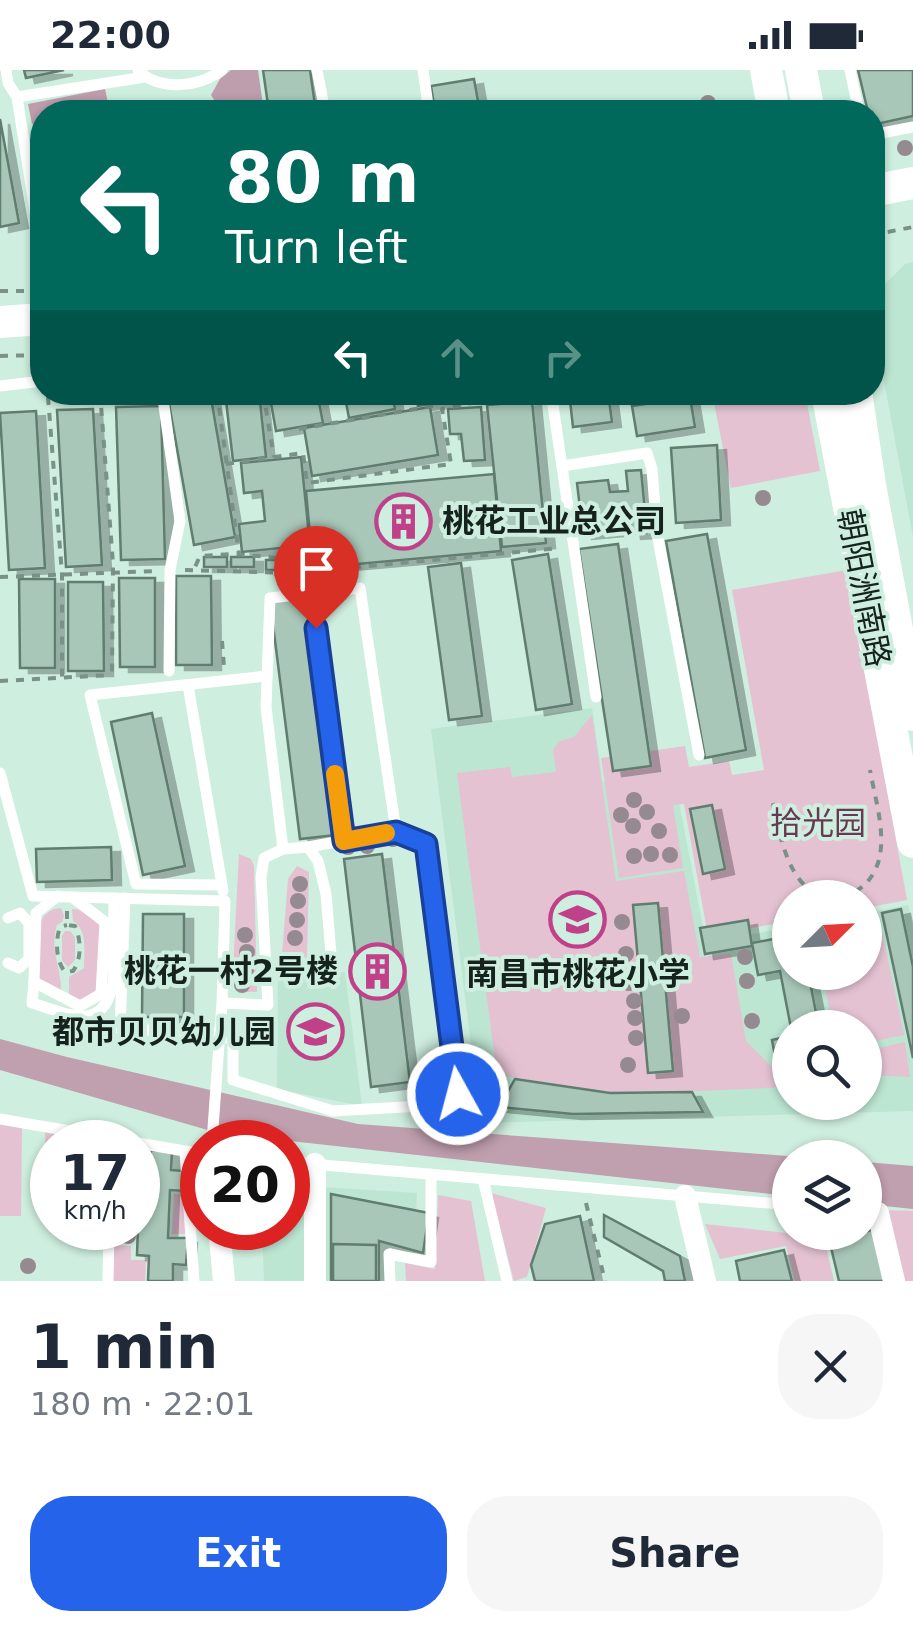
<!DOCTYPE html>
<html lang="en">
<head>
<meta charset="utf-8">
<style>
  :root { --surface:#fff; --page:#f6f6f7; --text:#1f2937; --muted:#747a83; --accent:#2563eb }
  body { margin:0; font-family:"DejaVu Sans","Noto Sans SC",sans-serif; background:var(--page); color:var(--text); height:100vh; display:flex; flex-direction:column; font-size:38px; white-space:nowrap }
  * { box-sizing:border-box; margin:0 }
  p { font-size:32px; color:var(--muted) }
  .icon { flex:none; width:55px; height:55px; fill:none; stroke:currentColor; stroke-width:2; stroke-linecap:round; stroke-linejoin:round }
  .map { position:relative; height:1211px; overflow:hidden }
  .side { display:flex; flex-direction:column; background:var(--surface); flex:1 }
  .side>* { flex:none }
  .hud { position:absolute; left:30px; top:30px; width:855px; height:305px; border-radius:40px; box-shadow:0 2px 8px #0004; background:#00695c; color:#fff; overflow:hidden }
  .needle { width:65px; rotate:66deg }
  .tools { position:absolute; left:772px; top:810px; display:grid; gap:20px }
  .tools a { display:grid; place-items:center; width:110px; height:110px; border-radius:50%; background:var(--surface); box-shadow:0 2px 8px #0004; font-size:50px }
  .speed { position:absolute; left:30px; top:1050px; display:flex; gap:20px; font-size:50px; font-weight:700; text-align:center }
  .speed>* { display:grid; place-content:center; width:130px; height:130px; border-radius:50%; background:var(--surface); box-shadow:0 2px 8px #0004; line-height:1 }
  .speed small { font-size:25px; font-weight:400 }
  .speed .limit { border:15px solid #d22; background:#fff; color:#111 }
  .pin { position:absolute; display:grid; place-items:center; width:85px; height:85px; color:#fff; margin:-102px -42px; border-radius:50% 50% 50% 0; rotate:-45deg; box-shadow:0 0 10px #0007 }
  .pin .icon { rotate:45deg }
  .me { position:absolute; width:110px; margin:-55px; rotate:353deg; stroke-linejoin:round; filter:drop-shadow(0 0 8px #0008) }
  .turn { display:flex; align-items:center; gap:35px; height:210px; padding:0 30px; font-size:45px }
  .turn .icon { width:130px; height:130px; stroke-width:2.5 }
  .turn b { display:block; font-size:70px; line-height:85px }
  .lanes { display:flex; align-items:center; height:95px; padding:0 30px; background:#0003; justify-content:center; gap:50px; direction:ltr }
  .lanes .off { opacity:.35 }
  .round { display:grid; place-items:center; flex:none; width:105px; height:105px; border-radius:40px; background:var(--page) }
  .head { display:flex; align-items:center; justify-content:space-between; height:170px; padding:0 30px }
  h1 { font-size:60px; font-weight:700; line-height:75px }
  .primary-button { display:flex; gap:20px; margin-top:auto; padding:20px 30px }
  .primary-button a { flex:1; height:115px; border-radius:40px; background:var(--accent); color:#fff; font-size:40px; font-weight:700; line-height:115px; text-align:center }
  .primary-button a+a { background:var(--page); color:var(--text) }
  .status { display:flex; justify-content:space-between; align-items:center; height:70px; padding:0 50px; background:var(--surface); direction:ltr }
  .status svg { height:28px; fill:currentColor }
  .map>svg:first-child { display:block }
  .built { fill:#bce5d2; fill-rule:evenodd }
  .green { fill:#e4c2d2 }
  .forest { fill:#be9dad }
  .water { fill:#c09fae }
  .building { fill:#a8c7b9; stroke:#607d70; stroke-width:2.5; filter:url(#shadow) }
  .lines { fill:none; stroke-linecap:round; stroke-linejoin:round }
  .path { stroke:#7a9187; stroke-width:4; stroke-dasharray:8 8; stroke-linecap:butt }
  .lane { stroke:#fff; stroke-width:11 }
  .street { stroke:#fff; stroke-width:22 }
  .secondary { stroke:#fff; stroke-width:32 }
  .tree { fill:#968a91 }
  .route-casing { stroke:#184099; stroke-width:25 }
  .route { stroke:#2563eb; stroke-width:18 }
  .slow { stroke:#f59e0b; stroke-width:18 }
  .labels { text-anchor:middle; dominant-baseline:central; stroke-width:8; stroke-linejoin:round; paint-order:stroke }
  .poi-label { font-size:32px; font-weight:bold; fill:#16221d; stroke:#ceeedf; text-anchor:end }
  .street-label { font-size:32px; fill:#16221d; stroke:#ceeedf }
  .park-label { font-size:32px; fill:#683952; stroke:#ceeedf }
</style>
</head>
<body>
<div class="status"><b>22:00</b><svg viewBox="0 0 49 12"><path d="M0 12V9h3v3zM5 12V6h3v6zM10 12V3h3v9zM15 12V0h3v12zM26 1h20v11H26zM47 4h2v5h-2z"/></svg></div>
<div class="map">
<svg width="913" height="1211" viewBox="0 0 913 1211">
  <defs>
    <filter id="shadow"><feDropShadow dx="9" dy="5" stdDeviation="0" flood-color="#0004"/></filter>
  </defs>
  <rect width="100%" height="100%" fill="#ceeedf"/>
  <g class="built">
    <path d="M913 192V467L872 246 873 226 905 194Z"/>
    <path d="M592 638 603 712 673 701 706 873 790 857V902H865V843L908 835 913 857V1041L481 1053 431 659ZM790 958H865V1032H790Z"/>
    <path d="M345 902 362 1036 277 1019 278 906Z"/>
    <path d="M288 1115 417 1123 415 1157 348 1150V1211H264L262 1158H288Z"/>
  </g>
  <g class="green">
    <path d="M712 323H805L820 401 731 418Z"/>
    <path d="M847 500 907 830 865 838V828H790V851L708 866 684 734 673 735 683 798 619 808 601 688 685 676 689 697 729 691 732 705 764 700 732 520Z"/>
    <path d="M592 645 616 811 684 801 700 887 731 884 746 971 776 1001 790 998V1017L698 1021 610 1022 497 1005 457 703 510 697 512 707 556 702 553 679 560 671 574 667Z"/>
    <path d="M239 784 251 789 254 796 257 922H244L236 915 233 899Z"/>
    <path d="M297 796 309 802 307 888 301 893 289 896 282 884 288 809Z"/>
    <path d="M61 838 64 846 62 852 57 855C49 880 62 898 61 922L38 910 40 853C45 843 50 839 61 838Z"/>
    <path d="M72 839 83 840 100 856 96 920 80 931 69 924V907L84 898C84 882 88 860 73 851Z"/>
    <path d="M878 842 904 965 865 973V958L833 957 822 903 865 902V845Z"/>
    <path d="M65 861H70L75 867V890L68 897 62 890V866Z"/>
    <path d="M905 972 910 1007 865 1005V981Z"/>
    <path d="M0 1053 22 1056 21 1146H0Z"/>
    <path d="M45 1061 96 1070V1072H52V1137H46Z"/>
    <path d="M491 1123 546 1138 527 1207 514 1211Z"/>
    <path d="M174 1124 185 1125 186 1164H172Z"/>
    <path d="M438 1125 471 1131 485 1211H406L405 1193 435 1199Z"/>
    <path d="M883 1140 913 1141V1211H901Z"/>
    <path d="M705 1154 824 1167 834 1211H795L786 1176 720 1189Z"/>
    <path d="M114 1175 131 1176V1190H146L145 1211H113Z"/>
  </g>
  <g class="forest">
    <path d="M231 0H258L264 42H222L211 25 220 9Z"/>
    <path d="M105 19 110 42H42V52L32 54 28 34Z"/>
  </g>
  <g class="water">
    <path d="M0 969 67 987 358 1054 801 1087 790 1088V1126L218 1063 0 1000Z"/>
    <path d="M865 1092 913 1096V1139L865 1134Z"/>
  </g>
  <g class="building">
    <path d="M24 0H64L26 8Z"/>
    <path d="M263 0H310L316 42H269Z"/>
    <path d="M858 0H913V46L872 55V42H868Z"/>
    <path d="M474 9 480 42H435L431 16Z"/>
    <path d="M0 49 19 153 0 157Z"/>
    <path d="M167 322H210L235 467 194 475Z"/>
    <path d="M225 322H259L266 387 233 391Z"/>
    <path d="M269 322H317L323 353 276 361Z"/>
    <path d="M344 322H392L395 339 349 348Z"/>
    <path d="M415 322H463L464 327 418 336Z"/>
    <path d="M569 322H608L612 352 573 357Z"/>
    <path d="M690 327 695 357 637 366 632 336Z"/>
    <path d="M532 331 546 473 502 477 487 335Z"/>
    <path d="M161 336 165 489 121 490 116 337Z"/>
    <path d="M430 337 438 385 312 406 304 358Z"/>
    <path d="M481 337 485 390 464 391 461 364H450L448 339Z"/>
    <path d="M93 339 102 495 66 497 57 340Z"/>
    <path d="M36 341 45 498 9 500 0 343Z"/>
    <path d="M717 375 721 450 676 453 671 378Z"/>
    <path d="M301 387 310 475 242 482 239 454 265 451 262 421 244 423 241 393Z"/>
    <path d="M641 400 647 463 632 464 630 445 613 447 614 461 583 464 577 413 608 410 610 422 628 421 626 401Z"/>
    <path d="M494 404 501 481 313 498 306 421Z"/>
    <path d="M707 464 746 680 705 688 666 471Z"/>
    <path d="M618 474 651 696 613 701 579 479Z"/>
    <path d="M548 484 572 634 536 640 512 490Z"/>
    <rect x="204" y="487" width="23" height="10"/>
    <rect x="231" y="487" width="23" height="10"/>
    <rect x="266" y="490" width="24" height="10"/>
    <path d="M461 493 482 646 449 650 428 497Z"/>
    <path d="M176 506H211L212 595H176Z"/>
    <path d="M119 508H155V597H120Z"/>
    <path d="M19 509H55V598H20Z"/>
    <path d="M68 512H103L104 601H68Z"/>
    <path d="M306 527 336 765 300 769 270 531Z"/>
    <path d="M152 643 185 796 143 805 111 652Z"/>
    <path d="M712 735 725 799 703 804 690 739Z"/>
    <path d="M111 777 112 810 37 812 36 779Z"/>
    <path d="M382 784 410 1012 371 1017 344 789Z"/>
    <path d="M658 833 673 1001 648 1003 633 835Z"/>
    <path d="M901 839 913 897V988L882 843Z"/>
    <path d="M143 844H184V947H142Z"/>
    <path d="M748 850 752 876 705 884 700 858Z"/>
    <path d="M790 866V902H808L819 958H791L780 901 758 905 752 873Z"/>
    <path d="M790 966V994L777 997 772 970Z"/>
    <path d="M515 1009 610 1023 692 1022 703 1042 573 1044 499 1037Z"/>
    <path d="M151 1080 172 1081 171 1100 184 1101V1121L170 1120 168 1168H188L186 1195 173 1194V1211H148L149 1186 137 1185 140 1098H150Z"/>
    <path d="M331 1124 429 1143 423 1183 379 1171V1211H331Z"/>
    <path d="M604 1145 680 1186 685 1211H665L663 1201 604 1167Z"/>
    <path d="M580 1146 594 1211H535L531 1195 545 1154Z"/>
    <path d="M874 1159 886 1211H839L829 1169 865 1162Z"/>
    <path d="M333 1174 376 1175V1211H333Z"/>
    <path d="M784 1180 792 1211H740L736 1191Z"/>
  </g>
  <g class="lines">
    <g class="path">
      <path d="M872 165 913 157"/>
      <path d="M0 221H33"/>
      <path d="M0 286 42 285"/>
      <path d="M100 322 113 494 112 605"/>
      <path d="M217 322 239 484"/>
      <path d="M263 322 274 387"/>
      <path d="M48 327 62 504V608"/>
      <path d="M299 359 433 336 442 339"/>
      <path d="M226 394 303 383 307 413 451 394 442 339 526 322"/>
      <path d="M185 500 295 503 308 498 303 490 233 484 200 486 195 497 188 500"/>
      <path d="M305 502 559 478"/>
      <path d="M0 507 156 501"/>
      <path d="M222 571 224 597"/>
      <path d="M0 611 111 605"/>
      <path d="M773 733C781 771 792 838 846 825 862 821 873 808 878 793 887 765 875 729 870 700"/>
      <path d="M67 841V855L75 856C81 869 82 889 73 901L65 902C56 891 55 871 60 857L67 855"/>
      <path d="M138 1113H139"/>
      <path d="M586 1133 605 1211"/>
      <path d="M122 1170 137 1171"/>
    </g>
    <g class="lane">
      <path d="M6 0 8 13 17 27 42 186"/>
      <path d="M138 0C159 22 200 17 222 0"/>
      <path d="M317 0 325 42"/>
      <path d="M423 0 429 42"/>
      <path d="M850 0 859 42"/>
      <path d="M17 27 145 7"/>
      <path d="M872 62 877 64 913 57"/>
      <path d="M0 316 42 311"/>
      <path d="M162 322 180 451 170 500 169 601"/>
      <path d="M551 322 596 627"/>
      <path d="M562 396 647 383 652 399 657 464 699 685"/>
      <path d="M312 523 344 771"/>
      <path d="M188 615 223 821"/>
      <path d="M0 703 33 826 225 831 222 933 212 1072"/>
      <path d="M283 779 308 777 318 791 326 824 332 896"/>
      <path d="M222 815 136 814 90 625 267 606"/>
      <path d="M58 826 36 843 34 912 80 936 101 924 105 852 72 827"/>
      <path d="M125 828 120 959 219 963 233 971V1010L333 1041 440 1035 458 1024 426 774 396 761"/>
      <path d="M8 893 19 898 29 889V853L20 843 8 848"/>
      <path d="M34 912 32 933C67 943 104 965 113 912L114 828"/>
      <path d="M222 933 268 935 261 807 264 788 283 779 266 637 270 528 360 518 396 761 308 777"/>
      <path d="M0 1049 133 1072"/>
      <path d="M138 1073 202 1084"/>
      <path d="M185 1082 194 1211"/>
      <path d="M288 1092 790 1135"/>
      <path d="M483 1109 507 1211"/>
      <path d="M108 1211 109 1158"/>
      <path d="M390 1211 389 1184 431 1192V1104"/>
    </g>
    <g class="street">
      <path d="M315 1094V1211"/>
      <path d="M685 1126 705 1211"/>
      <path d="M878 1143 894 1211"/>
      <path d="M219 1158 224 1211"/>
    </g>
    <g class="secondary">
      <path d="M766 0 774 42"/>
      <path d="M801 0 809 42"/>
      <path d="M872 121 913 113"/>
      <path d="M0 252 42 249"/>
      <path d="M827 322 913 772"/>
      <path d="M856 322 870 415 913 645"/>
    </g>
  </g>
  <g class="tree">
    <circle cx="708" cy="33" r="8"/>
    <circle cx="905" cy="78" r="8"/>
    <circle cx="763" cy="428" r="8"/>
    <circle cx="634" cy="730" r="8"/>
    <circle cx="647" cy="742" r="8"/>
    <circle cx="621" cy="745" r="8"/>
    <circle cx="633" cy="756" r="8"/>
    <circle cx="659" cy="761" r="8"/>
    <circle cx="393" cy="769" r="8"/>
    <circle cx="367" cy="776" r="8"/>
    <circle cx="348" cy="777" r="8"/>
    <circle cx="651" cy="784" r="8"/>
    <circle cx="670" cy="785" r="8"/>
    <circle cx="634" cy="786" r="8"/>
    <circle cx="300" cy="814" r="8"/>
    <circle cx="298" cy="831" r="8"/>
    <circle cx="297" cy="850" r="8"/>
    <circle cx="622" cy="852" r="8"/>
    <circle cx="245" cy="865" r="8"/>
    <circle cx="295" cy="868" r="8"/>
    <circle cx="247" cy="882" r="8"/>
    <circle cx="626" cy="884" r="8"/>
    <circle cx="745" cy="887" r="8"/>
    <circle cx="246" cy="900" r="8"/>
    <circle cx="747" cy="911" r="8"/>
    <circle cx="629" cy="913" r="8"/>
    <circle cx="242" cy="915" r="8"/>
    <circle cx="634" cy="931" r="8"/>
    <circle cx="682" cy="946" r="8"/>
    <circle cx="635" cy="948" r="8"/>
    <circle cx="752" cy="951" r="8"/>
    <circle cx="636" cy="968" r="8"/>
    <circle cx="628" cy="995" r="8"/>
    <circle cx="128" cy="1166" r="8"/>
    <circle cx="28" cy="1196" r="8"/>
  </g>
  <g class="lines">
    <defs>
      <path id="route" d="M316 558 344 771 396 762 426 774 458 1024"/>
    </defs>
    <use href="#route" class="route-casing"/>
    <use href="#route" class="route"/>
    <path class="slow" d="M335 704 344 771 386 763"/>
  </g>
  <defs>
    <symbol id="building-ring" viewBox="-11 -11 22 22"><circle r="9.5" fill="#ceeedf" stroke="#c0408a" stroke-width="1.5"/><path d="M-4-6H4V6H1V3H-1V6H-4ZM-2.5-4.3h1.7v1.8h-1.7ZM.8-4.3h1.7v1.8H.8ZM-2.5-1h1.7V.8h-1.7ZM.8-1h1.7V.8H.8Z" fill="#c0408a"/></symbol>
    <symbol id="school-ring" viewBox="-11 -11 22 22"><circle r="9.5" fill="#ceeedf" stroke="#c0408a" stroke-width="1.5"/><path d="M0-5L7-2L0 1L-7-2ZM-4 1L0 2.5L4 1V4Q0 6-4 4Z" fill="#c0408a"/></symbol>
  </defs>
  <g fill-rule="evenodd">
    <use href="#building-ring" x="372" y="420" width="63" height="63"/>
    <use href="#school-ring" x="546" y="818" width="63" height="63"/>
    <use href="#building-ring" x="346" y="870" width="63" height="63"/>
    <use href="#school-ring" x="284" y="930" width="63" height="63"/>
  </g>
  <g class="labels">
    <g class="poi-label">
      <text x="442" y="451" text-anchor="start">桃花工业总公司</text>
      <text x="338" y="901">桃花一村2号楼</text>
      <text x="578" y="904" text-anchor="middle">南昌市桃花小学</text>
      <text x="276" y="962">都市贝贝幼儿园</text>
    </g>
    <g class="street-label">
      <text transform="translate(864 518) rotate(79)">朝阳洲南路</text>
    </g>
    <g class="park-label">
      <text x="818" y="753">拾光园</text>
    </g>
  </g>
</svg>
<div class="tools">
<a><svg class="needle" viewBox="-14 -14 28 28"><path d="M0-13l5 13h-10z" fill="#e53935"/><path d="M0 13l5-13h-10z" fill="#747a83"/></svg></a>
<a><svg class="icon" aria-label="search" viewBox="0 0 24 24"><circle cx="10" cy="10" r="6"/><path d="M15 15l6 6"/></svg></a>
<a><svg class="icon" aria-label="layers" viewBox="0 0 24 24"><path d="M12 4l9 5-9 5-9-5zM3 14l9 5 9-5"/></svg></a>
</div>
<div class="speed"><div>17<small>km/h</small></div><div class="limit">20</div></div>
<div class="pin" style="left:316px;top:558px;background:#d93025"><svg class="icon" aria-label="arrive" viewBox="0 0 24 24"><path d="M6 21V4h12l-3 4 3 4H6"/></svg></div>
<svg class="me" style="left:458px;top:1024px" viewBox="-20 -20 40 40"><circle r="17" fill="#2563eb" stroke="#fff" stroke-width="3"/><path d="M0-11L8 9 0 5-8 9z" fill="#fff"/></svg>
<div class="hud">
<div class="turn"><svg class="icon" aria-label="left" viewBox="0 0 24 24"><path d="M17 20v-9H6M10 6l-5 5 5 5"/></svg><div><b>80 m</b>Turn left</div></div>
<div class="lanes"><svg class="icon" aria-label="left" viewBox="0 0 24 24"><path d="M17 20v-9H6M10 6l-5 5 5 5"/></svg><svg class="icon off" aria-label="ahead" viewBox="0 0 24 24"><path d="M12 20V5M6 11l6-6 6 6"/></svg><svg class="icon off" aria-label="right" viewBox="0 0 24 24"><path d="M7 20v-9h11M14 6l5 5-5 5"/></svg></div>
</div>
</div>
<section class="side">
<div class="head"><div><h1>1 min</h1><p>180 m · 22:01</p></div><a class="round"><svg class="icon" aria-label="close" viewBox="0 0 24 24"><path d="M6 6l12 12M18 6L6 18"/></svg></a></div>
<div class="primary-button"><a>Exit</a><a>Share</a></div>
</section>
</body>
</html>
